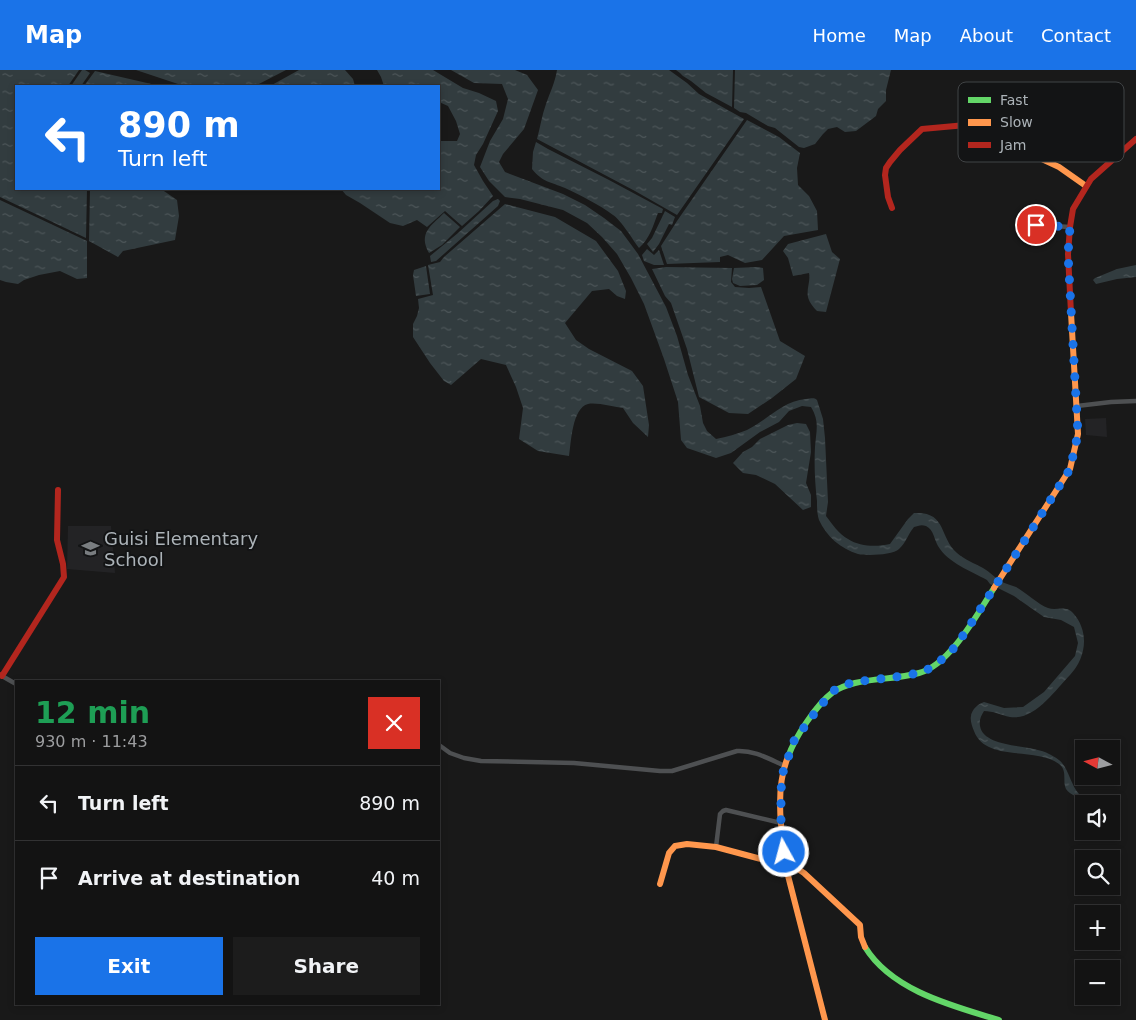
<!DOCTYPE html>
<html lang="en">
<head>
<meta charset="utf-8">
<style>
  :root { --surface:#131313; --page:#1c1c1c; --text:#f1f3f6; --muted:#9d9ea0; --line:#323233; --accent:#1a73e8 }
  body { margin:0; font-family:"DejaVu Sans",sans-serif; background:var(--page); color:var(--text); height:100vh; display:flex; flex-direction:column; font-size:19px; white-space:nowrap }
  * { box-sizing:border-box; margin:0 }
  p { font-size:16px; color:var(--muted) }
  .icon { flex:none; width:28px; height:28px; fill:none; stroke:currentColor; stroke-width:2; stroke-linecap:round; stroke-linejoin:round }
  .map { position:relative; flex:1; overflow:hidden }
  .drawer { position:absolute; left:15px; top:610px; width:425px; height:325px; display:flex; flex-direction:column; background:var(--surface); border-radius:0px; box-shadow:0 2px 8px #0003,0 0 0 1px var(--line) }
  .drawer>* { flex:none }
  .hud { position:absolute; left:15px; top:15px; width:425px; height:105px; border-radius:0px; box-shadow:0 2px 8px #0003,0 0 0 1px var(--line); background:#1a73e8; color:#fff; overflow:hidden }
  .needle { width:32px; rotate:277deg }
  .controls { position:absolute; left:1075px; top:670px; display:grid; gap:10px }
  .controls a { display:grid; place-items:center; width:45px; height:45px; border-radius:0px; background:var(--surface); box-shadow:0 2px 8px #0003,0 0 0 1px var(--line); font-size:25px }
  .pin { position:absolute; display:grid; place-items:center; width:42px; height:42px; color:#fff; margin:-21px; border:2px solid #fff; border-radius:50%; box-shadow:0 1px 5px #0007 }
  .me { position:absolute; width:55px; margin:-28px; rotate:353deg; stroke-linejoin:round; filter:drop-shadow(0 0 4px #0008) }
  .turn { display:flex; align-items:center; gap:18px; height:105px; padding:0 20px; font-size:22px }
  .turn .icon { width:65px; height:65px; stroke-width:2.5 }
  .turn b { display:block; font-size:35px; line-height:42px }
  .round { display:grid; place-items:center; flex:none; width:52px; height:52px; border-radius:0px; background:var(--page) }
  .head { display:flex; align-items:center; justify-content:space-between; height:85px; padding:0 20px }
  h1 { font-size:30px; font-weight:600; line-height:38px; color:#1e9e55 }
  .primary-button { display:flex; gap:10px; margin-top:auto; padding:10px 20px }
  .primary-button a { flex:1; height:58px; border-radius:0px; background:var(--accent); color:#fff; font-size:20px; font-weight:600; line-height:58px; text-align:center }
  .primary-button a+a { background:var(--page); color:var(--text) }
  ul { padding:0; list-style:none }
  li { display:flex; align-items:center; gap:15px; height:75px; padding:0 20px; border-top:1px solid var(--line) }
  li div { flex:1 }
  li b { display:block; font-size:19px }
  li em { font-style:normal }
  header { display:flex; align-items:center; gap:30px; box-sizing:border-box; height:70px; padding:0 25px; background:var(--accent); color:#fff }
  header strong { font-size:24px }
  nav { display:flex; gap:28px; margin-inline-start:auto; font-size:18px }
  .map>svg:first-child { display:block }
  .built { fill:#232325 }
  .water { fill:url(#water-ripples) }
  .lines { fill:none; stroke-linecap:round; stroke-linejoin:round }
  .street { stroke:#4e5052; stroke-width:4.5 }
  .fast { stroke:#63d668; stroke-width:6 }
  .slow { stroke:#ff974d; stroke-width:6 }
  .jam { stroke:#b3261e; stroke-width:6 }
  .route { stroke:#1a73e8; stroke-width:9; stroke-dasharray:0 16.2 }
  .labels { text-anchor:middle; dominant-baseline:central; stroke-width:4; stroke-linejoin:round; paint-order:stroke }
  .poi-label { font-size:18px; fill:#acb3b8; stroke:#131415; text-anchor:start }
  .key { fill:#131415; stroke:#414446; stroke-width:1 }
  .key-label { font-size:14px; fill:#acb3b8 }
</style>
</head>
<body>
<header>
<strong>Map</strong>
<nav><a>Home</a><a>Map</a><a>About</a><a>Contact</a></nav>
</header>
<div class="map">
<svg width="1136" height="950" viewBox="0 0 1136 950">
  <defs>
    <pattern id="water-ripples" width="26" height="14" patternUnits="userSpaceOnUse" patternTransform="scale(1.25)"><rect width="26" height="14" fill="#323c3f"/><path d="M2 4q2-2 4 0t4 0M15 11q2-2 4 0t4 0" fill="none" stroke="#4d5659"/></pattern>
  </defs>
  <rect width="100%" height="100%" fill="#191919"/>
  <g class="built">
    <path d="M1106 348 1107 367 1086 365 1085 349Z"/>
    <path d="M68 456H111L115 503 67 499Z"/>
  </g>
  <g class="water">
    <path d="M0 0H79L68 16H16V119H87L86 168 0 127Z"/>
    <path d="M82 0H85L90 3 81 16H71Z"/>
    <path d="M136 0H286L255 16H184Z"/>
    <path d="M299 0H345L353 9 355 16H270Z"/>
    <path d="M377 0H433L463 18 479 23 496 31 498 41 483 74 476 85 474 95 483 111 493 126 479 141 462 156 445 141 427 157 417 150 403 156 390 153 360 133 346 125 341 119H439V71H457L460 64 456 51 448 36 439 32V16H384L381 7Z"/>
    <path d="M451 0H515L527 5 538 20 524 59 503 84 499 92 505 102 563 124 585 135 604 148 621 161 638 184 666 237 677 266 688 305 700 336 703 353 707 361 716 369C727 367 737 364 747 360 768 350 782 331 806 329 811 329 813 327 817 330L823 349 825 368 828 432 826 446C832 454 839 464 848 469 860 477 877 477 890 474L908 449 914 443C947 441 939 467 957 483 965 490 974 493 983 498 990 502 995 508 1002 512 1006 514 1011 515 1016 517 1025 522 1039 535 1048 538 1056 541 1066 535 1073 543 1090 562 1086 588 1070 605 1055 620 1035 651 1010 647 1001 645 993 641 984 641 981 646 979 650 980 656 984 679 1033 674 1049 684 1053 686 1059 689 1062 693 1069 701 1071 715 1079 724 1084 729 1086 726 1090 734H1088C1082 727 1070 726 1066 719 1062 711 1068 701 1059 694 1036 676 986 693 974 661 972 656 970 650 971 646 972 639 978 634 984 632L1004 638 1023 637 1044 622 1075 586 1078 573 1074 557 1061 550 1044 547 1014 526 990 514 987 510C971 501 948 493 938 476 934 469 934 460 926 456 921 454 918 456 914 457 908 464 906 473 899 479 893 485 867 486 858 484 841 479 826 466 819 450 817 444 817 437 817 431 815 413 814 396 815 377 816 361 820 352 811 337L802 336 789 341 779 352 760 362 731 383 716 388 687 378 681 370 678 332 664 289 644 234 631 208 617 184 602 167 587 153 563 140 520 129 505 127 489 111 480 97 490 71 503 49 508 29 502 14 474 13Z"/>
    <path d="M557 0H669L687 13 699 24 744 49 677 145 635 121 537 69C540 58 542 45 546 34 550 22 555 13 557 0Z"/>
    <path d="M676 0H733L732 37 706 23 691 11 683 6 680 3Z"/>
    <path d="M735 0H891L886 20V31L878 39 876 46 856 61 845 62 837 57 828 59 823 64 815 74 804 78 799 77 775 58 768 56 746 43 740 42 734 38Z"/>
    <path d="M95 1 160 16H84Z"/>
    <path d="M747 50 779 67 800 83 797 98 798 115 809 126 817 141 818 160 784 166 762 190 745 193 728 185 720 187V192L667 194 661 176 677 151Z"/>
    <path d="M536 72 548 79 609 110 663 139 662 143H658C653 156 650 168 639 178 633 170 621 150 613 145 600 135 580 125 565 118 551 112 542 112 532 99L533 82Z"/>
    <path d="M90 119H161L177 130 179 146 175 170 123 181 118 187 89 171Z"/>
    <path d="M498 129 500 131 498 136 436 191 431 192 430 186 458 163 493 131Z"/>
    <path d="M0 130 87 171V208L77 209 60 201 39 205 24 210 18 214 6 212 0 210Z"/>
    <path d="M505 134 555 147 596 171 618 201 626 221 625 229 617 226 609 219 592 221 565 253 576 270 589 279 632 301 643 316 649 355 648 367 633 353 623 338C615 337 596 332 588 334 572 338 571 373 569 386L538 381 519 369 523 338 516 317 506 295 481 289 451 315 444 311 430 293 413 267V254L417 246 419 238 418 229 433 225 428 195 440 192 444 187Z"/>
    <path d="M665 141 675 147 672 155 669 154 659 174 653 182 647 174 652 168Z"/>
    <path d="M444 143 460 157 442 175 429 183C418 163 431 156 444 143Z"/>
    <path d="M826 164 832 182 840 189 826 242 817 241C814 238 810 233 809 230 805 221 811 212 809 203L793 206 788 188 783 181 788 174Z"/>
    <path d="M647 179 654 185 659 180 664 195H654L644 191 642 185Z"/>
    <path d="M1136 195V207L1117 209 1096 214 1093 210 1095 208 1117 199Z"/>
    <path d="M426 196 430 224 416 226 413 205 414 200Z"/>
    <path d="M666 197 732 198 731 212 735 217 749 218 761 217 780 271 805 286 796 309 772 328 748 344 729 343 699 327 687 279 671 233 665 226 652 199Z"/>
    <path d="M757 197 763 198 764 210 757 215 740 216 733 213 732 209 734 198Z"/>
    <path d="M797 353 806 354 810 362 811 382 806 413 811 425V437L803 440 775 414 756 405 743 403 733 393 743 382 752 377 760 369 788 355Z"/>
  </g>
  <g class="lines">
    <g class="street">
      <path d="M1036 155 1070 157"/>
      <path d="M1077 336 1111 332 1136 331"/>
      <path d="M2 606 16 614"/>
      <path d="M439 675 450 683 464 688 481 691 574 693 660 701H672L737 681C754 680 769 689 785 696"/>
      <path d="M716 777 720 744 723 741 726 740 781 753"/>
    </g>
    <g class="fast">
      <path d="M788 687C795 667 816 635 833 622 839 618 847 615 855 613 876 608 898 609 919 603 950 595 978 543 994 518"/>
      <path d="M865 877C892 921 953 936 999 950"/>
    </g>
    <g class="slow">
      <path d="M1031 84 1059 97 1086 116"/>
      <path d="M994 518 1070 399 1078 364 1071 243"/>
      <path d="M788 687C779 708 779 731 781 754 782 766 785 778 784 790L825 950"/>
      <path d="M660 814 669 783 675 776 687 774 716 777 761 789 784 790 804 803 860 855 861 867 865 877"/>
    </g>
    <g class="jam">
      <path d="M892 138 888 127 885 105 886 98 890 92 900 80 922 59 966 55 1031 84"/>
      <path d="M1071 243 1068 184 1070 157 1073 139 1091 109 1136 69"/>
      <path d="M0 605 2 606 64 507 63 494 57 470 58 420"/>
    </g>
  </g>
  <g class="lines">
    <path class="route" d="M784 782 781 753V723L782 705 794 671 817 640 832 622 839 617 854 612 903 606 924 602 944 588 956 576 972 552 1034 456 1070 399 1078 364 1068 184 1070 157 1036 155"/>
  </g>
  <defs>
    <symbol id="school-bare" viewBox="-9 -9 18 18"><path d="M0-5L7-2L0 1L-7-2ZM-4 1L0 2.5L4 1V4Q0 6-4 4Z" fill="#797d80" stroke="#131415" stroke-width="2.5" paint-order="stroke"/></symbol>
  </defs>
  <g fill-rule="evenodd">
    <use href="#school-bare" x="78" y="466" width="25" height="25"/>
  </g>
  <g class="labels">
    <g class="poi-label">
      <text x="104" y="468">Guisi Elementary<tspan x="104" dy="21">School</tspan></text>
    </g>
  </g>
  <rect x="958" y="12" width="166" height="80" rx="8" class="key"/>
  <rect x="968" y="27" width="23" height="6" fill="#63d668"/>
  <rect x="968" y="49" width="23" height="7" fill="#ff974d"/>
  <rect x="968" y="72" width="23" height="6" fill="#b3261e"/>
  <g class="key-label">
    <text x="1000" y="35">Fast</text>
    <text x="1000" y="57">Slow</text>
    <text x="1000" y="80">Jam</text>
  </g>
</svg>
<div class="controls">
<a><svg class="needle" viewBox="-14 -14 28 28"><path d="M0-13l5 13h-10z" fill="#e53935"/><path d="M0 13l5-13h-10z" fill="#9d9ea0"/></svg></a>
<a><svg class="icon" aria-label="sound" viewBox="0 0 24 24"><path d="M4 9h4l5-4v14l-5-4H4zM17 9q2 3 0 6"/></svg></a>
<a><svg class="icon" aria-label="search" viewBox="0 0 24 24"><circle cx="10" cy="10" r="6"/><path d="M15 15l6 6"/></svg></a>
<a>+</a>
<a>−</a>
</div>
<div class="pin" style="left:1036px;top:155px;background:#d93025"><svg class="icon" aria-label="arrive" viewBox="0 0 24 24"><path d="M6 21V4h12l-3 4 3 4H6"/></svg></div>
<svg class="me" style="left:784px;top:782px" viewBox="-20 -20 40 40"><circle r="17" fill="#1a73e8" stroke="#fff" stroke-width="3"/><path d="M0-11L8 9 0 5-8 9z" fill="#fff"/></svg>
<div class="hud">
<div class="turn"><svg class="icon" aria-label="left" viewBox="0 0 24 24"><path d="M17 20v-9H6M10 6l-5 5 5 5"/></svg><div><b>890 m</b>Turn left</div></div>
</div>
<section class="drawer">
<div class="head"><div><h1>12 min</h1><p>930 m · 11:43</p></div><a class="round" style="background:#d93025;color:#fff"><svg class="icon" aria-label="close" viewBox="0 0 24 24"><path d="M6 6l12 12M18 6L6 18"/></svg></a></div>
<ul>
<li><svg class="icon" aria-label="left" viewBox="0 0 24 24"><path d="M17 20v-9H6M10 6l-5 5 5 5"/></svg><div><b>Turn left</b></div><em>890 m</em></li>
<li><svg class="icon" aria-label="arrive" viewBox="0 0 24 24"><path d="M6 21V4h12l-3 4 3 4H6"/></svg><div><b>Arrive at destination</b></div><em>40 m</em></li>
</ul>
<div class="primary-button"><a>Exit</a><a>Share</a></div>
</section>
</div>
</body>
</html>
